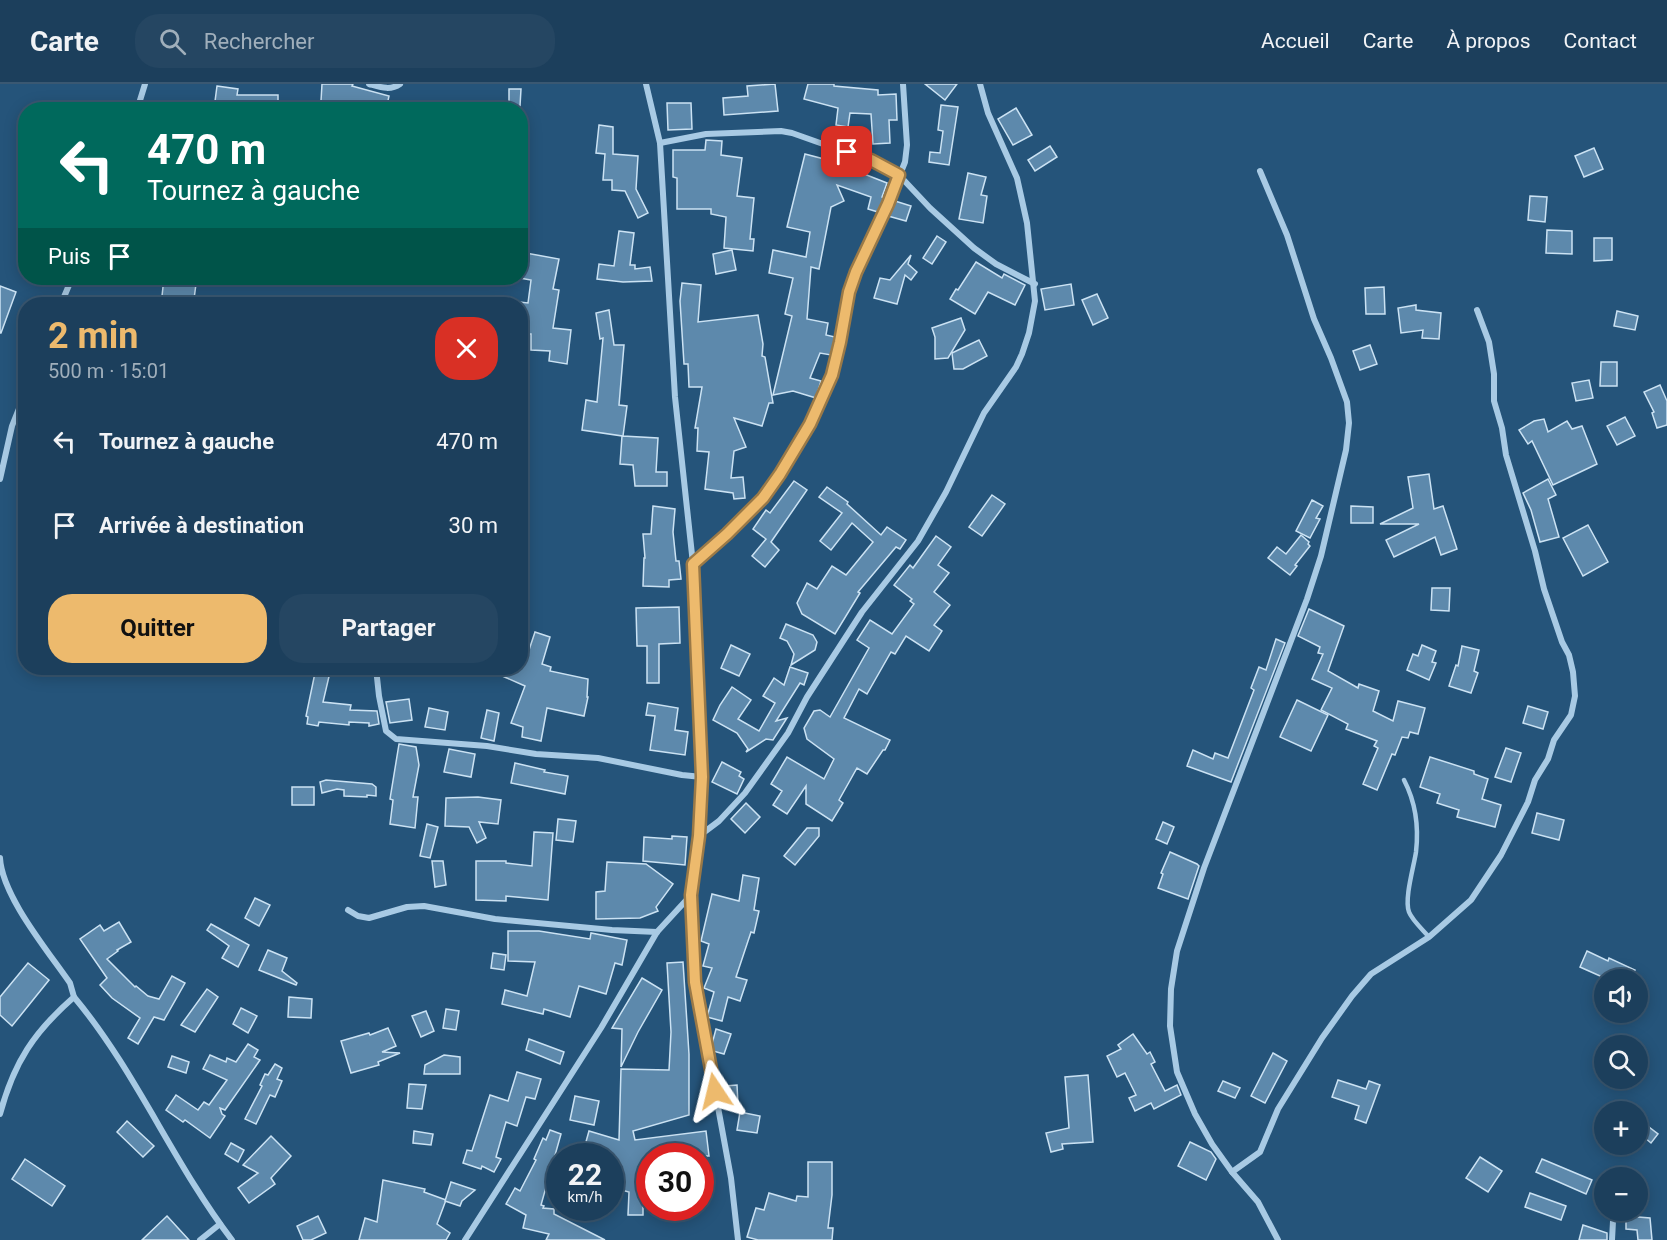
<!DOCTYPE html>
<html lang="fr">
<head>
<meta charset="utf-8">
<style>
  :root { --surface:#1c3f5c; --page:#254662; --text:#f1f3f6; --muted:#a0afbb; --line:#3a5872; --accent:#edba6d }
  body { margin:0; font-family:Roboto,sans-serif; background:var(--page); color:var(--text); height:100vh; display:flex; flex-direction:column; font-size:22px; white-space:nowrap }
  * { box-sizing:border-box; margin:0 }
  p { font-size:20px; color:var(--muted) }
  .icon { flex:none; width:33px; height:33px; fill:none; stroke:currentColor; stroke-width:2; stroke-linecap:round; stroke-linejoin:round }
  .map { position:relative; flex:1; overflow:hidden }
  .sheet { position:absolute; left:18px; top:213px; width:510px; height:378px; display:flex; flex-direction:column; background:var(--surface); border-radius:24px; box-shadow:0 3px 15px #0003,0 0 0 2px var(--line) }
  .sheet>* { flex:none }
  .banner { position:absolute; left:18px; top:18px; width:510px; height:183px; border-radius:24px; box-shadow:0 3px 15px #0003,0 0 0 2px var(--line); background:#00695c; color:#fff; overflow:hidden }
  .controls { position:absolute; left:1594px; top:885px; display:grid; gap:12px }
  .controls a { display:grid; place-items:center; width:54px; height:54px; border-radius:50%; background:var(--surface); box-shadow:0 3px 15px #0003,0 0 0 2px var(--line); font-size:30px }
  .speed { position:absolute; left:546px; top:1059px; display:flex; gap:12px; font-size:30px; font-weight:700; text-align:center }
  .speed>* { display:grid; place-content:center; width:78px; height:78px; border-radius:50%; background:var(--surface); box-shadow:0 3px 15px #0003,0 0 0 2px var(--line); line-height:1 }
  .speed small { font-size:15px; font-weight:400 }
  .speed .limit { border:9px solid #d22; background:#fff; color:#111 }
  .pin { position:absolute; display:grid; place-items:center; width:51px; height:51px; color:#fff; margin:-26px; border-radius:12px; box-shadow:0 3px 9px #0006 }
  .me { position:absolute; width:66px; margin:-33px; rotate:350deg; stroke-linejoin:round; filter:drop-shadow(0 0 4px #0008) }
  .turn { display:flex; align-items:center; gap:21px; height:126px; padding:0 30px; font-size:27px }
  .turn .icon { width:78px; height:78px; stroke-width:2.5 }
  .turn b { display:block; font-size:42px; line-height:51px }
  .then { display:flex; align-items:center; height:57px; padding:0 30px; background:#0003; gap:12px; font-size:22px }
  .round { display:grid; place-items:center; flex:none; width:63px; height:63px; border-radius:24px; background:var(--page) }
  .overview { display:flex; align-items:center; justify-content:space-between; height:102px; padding:0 30px }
  h1 { font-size:36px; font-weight:700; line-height:45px; color:var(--accent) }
  .action { display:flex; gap:12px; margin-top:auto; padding:12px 30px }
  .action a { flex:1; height:69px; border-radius:24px; background:var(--accent); color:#111; font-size:24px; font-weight:700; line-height:69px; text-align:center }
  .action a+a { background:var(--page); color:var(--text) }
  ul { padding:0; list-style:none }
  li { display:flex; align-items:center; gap:18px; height:84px; padding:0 30px }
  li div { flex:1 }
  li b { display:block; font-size:22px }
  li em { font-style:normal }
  header { display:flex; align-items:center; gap:36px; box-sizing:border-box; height:84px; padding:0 30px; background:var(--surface); border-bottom:2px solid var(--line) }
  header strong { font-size:28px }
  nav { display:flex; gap:33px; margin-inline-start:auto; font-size:21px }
  .search { width:420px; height:54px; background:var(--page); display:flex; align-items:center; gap:15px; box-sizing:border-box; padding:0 21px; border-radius:24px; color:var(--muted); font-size:22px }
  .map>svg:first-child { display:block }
  .building { fill:#5d89ac; stroke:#cbe2f3; stroke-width:1.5 }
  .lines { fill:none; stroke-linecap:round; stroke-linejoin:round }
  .service { stroke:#a8cae4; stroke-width:4.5 }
  .minor { stroke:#a8cae4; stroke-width:6 }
  .route-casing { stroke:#9a7947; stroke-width:15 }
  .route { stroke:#edba6d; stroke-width:10 }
</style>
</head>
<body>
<header>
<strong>Carte</strong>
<div class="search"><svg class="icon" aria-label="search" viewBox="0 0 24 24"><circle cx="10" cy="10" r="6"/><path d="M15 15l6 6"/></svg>Rechercher</div>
<nav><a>Accueil</a><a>Carte</a><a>À propos</a><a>Contact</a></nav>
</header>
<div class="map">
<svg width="1667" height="1156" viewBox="0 0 1667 1156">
  <rect width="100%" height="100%" fill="#25547a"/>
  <g class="building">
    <path d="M322 0H353L352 2 389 12 386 26H352V20L321 17Z"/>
    <path d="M775 0 778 27 724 31 723 14 748 12 747 2Z"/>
    <path d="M808 0H834V2L878 6V11L896 10 897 36H889L890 59 873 60 871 30 850 29 848 43 836 41 838 24 804 15Z"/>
    <path d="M925 0H957L945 16Z"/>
    <path d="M217 2 238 5 237 11H278V26L214 25Z"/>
    <path d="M509 5H521L520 22H509Z"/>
    <path d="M667 19H691L692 45 668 46Z"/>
    <path d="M941 21 958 23 949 81 929 78 930 68 940 69 943 47 938 46Z"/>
    <path d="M1016 24 1032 51 1013 61 998 35Z"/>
    <path d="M599 41 613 43V70L638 72 636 105 648 129 638 134 625 107 612 106V96H603L605 70 596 69Z"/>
    <path d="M706 56 722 57 721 71 742 74 737 112 754 114 750 155H754L753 167 724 164 726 133 711 130V125H677V94L673 93V66H705Z"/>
    <path d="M1050 62 1057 73 1035 87 1028 76Z"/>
    <path d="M1594 64 1603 85 1584 93 1575 72Z"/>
    <path d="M805 70 828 76 829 73 860 84 859 88 887 99 882 113 885 114 878 128 868 125 871 113 837 101 844 117 831 123 819 185 811 183 807 235 828 239 826 251 835 253 831 271 820 269 810 294 821 297 816 314 793 307 773 311 792 232 785 230 793 194 769 189 773 166 806 173 810 148 787 143Z"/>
    <path d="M968 89 986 93 981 111 987 112 983 139 959 135Z"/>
    <path d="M1530 112 1547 113 1545 138 1528 136Z"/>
    <path d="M895 117 911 122 906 137 888 132Z"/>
    <path d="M1547 146 1572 147V170L1546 169Z"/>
    <path d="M619 147 634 149 630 181H635V185L650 183 652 197 623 198 597 195 599 180 614 182Z"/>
    <path d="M937 152 946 158 932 180 923 174Z"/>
    <path d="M1594 154H1612V176L1594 177Z"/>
    <path d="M732 166 736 186 716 190 713 170Z"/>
    <path d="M520 168 559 175 553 205 559 206 553 244 571 246 567 280 549 277 550 267 531 266V250H528V244L520 243V218L528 219 531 196 520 194Z"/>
    <path d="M911 171 908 180 917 188 911 196 905 191 897 220 874 214 880 194 890 196Z"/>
    <path d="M976 178 1002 194 1004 190 1025 201 1015 221 988 208 975 230 950 215 956 205 958 206Z"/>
    <path d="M164 194H192L191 200H196L194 215 162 212Z"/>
    <path d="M682 199 701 201 698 238 758 231 763 260 762 272 765 273 773 319H769L762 342 734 334 746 363 734 367 731 394 743 393 745 414 734 415 733 409 705 405 709 368 697 367 698 344H695L702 303H689L688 280H684L680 217Z"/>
    <path d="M1071 200 1074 221 1045 226 1041 205Z"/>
    <path d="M0 202 16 208 1 249H0Z"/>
    <path d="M1384 203 1385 230H1366L1365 204Z"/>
    <path d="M1097 210 1108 234 1093 241 1082 216Z"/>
    <path d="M1416 221V226L1441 229 1439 255 1422 254 1423 246 1401 249 1398 224Z"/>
    <path d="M609 226 614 261H624L619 321 627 322 623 352 658 354 656 388H667V402H635L633 381 620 380 622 352 582 346 586 316 597 318 603 254 600 255 596 229Z"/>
    <path d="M1617 227 1638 232 1635 246 1614 242Z"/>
    <path d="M961 234 965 246 948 274 935 275V253L932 244Z"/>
    <path d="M979 256 987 272 963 285H954L952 269Z"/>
    <path d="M1370 261 1377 280 1360 286 1353 267Z"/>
    <path d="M1601 278H1617V302H1600Z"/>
    <path d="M1589 296 1593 314 1576 317 1572 299Z"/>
    <path d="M1660 301 1667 317V341L1657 344 1652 329 1654 328 1644 308Z"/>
    <path d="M1625 333 1635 352 1617 361 1607 342Z"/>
    <path d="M1544 335 1548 348 1567 337 1572 345 1582 342 1597 380 1553 401 1532 357 1528 360 1519 346 1534 337Z"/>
    <path d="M1429 390 1434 425 1443 422 1457 465 1441 471 1435 453 1394 473 1386 456 1419 440H1380L1413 424 1408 393Z"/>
    <path d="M1548 395 1556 411 1548 415 1559 453 1540 458 1531 426 1523 409Z"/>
    <path d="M794 397 807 406 771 458 779 466 765 483 752 472 766 455 753 445 766 426 770 429Z"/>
    <path d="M827 403 848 418 847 420 881 451 887 443 906 456 900 465 896 463 858 508 860 509 835 550 802 530 797 519 807 499 817 505 832 482 846 491 873 458 852 439 831 466 820 457 842 429 819 413Z"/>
    <path d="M992 411 1005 420 982 452 969 443Z"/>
    <path d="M1312 416 1323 422 1316 434 1320 435 1310 454 1296 447Z"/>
    <path d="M653 422 675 425 673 448 676 477H679L681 495 669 496V503L643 502 644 474H645L643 450H651Z"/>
    <path d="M1351 422 1373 423V439H1351Z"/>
    <path d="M1588 441 1608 478 1583 492 1563 454Z"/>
    <path d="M1301 451 1309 458 1308 460 1310 462 1295 481 1297 482 1290 491 1268 474 1277 463 1286 470Z"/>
    <path d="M936 452 951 463 938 481 949 489 934 508 950 521 934 541 942 547 929 567 906 552 895 570 891 568 867 610 859 605 844 634 890 656 885 666H883L867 690 857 684 839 716 843 719 832 737 806 720V702L787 730 773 721 782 707 771 700 787 673 824 695 834 675 807 655 804 644 814 627 820 626 830 633 869 564 857 556 870 536 892 550 914 520 910 517 912 515 894 501 910 481 913 484Z"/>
    <path d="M1432 504H1450L1449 527 1431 526Z"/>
    <path d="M679 523 680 559 659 560V599H647V562H637L636 524Z"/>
    <path d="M1309 525 1344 542 1328 587 1358 604 1359 600 1379 607 1373 627 1393 637 1398 617 1425 624 1418 650 1410 648 1408 654 1402 653 1395 671 1392 670 1377 706 1363 700 1378 664 1374 662 1377 657 1346 645 1348 640 1321 626 1332 604 1312 595 1323 570 1318 569 1320 563 1298 552Z"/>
    <path d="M786 540 813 551 817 558 815 566 791 581 794 570 787 557 780 554Z"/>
    <path d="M535 548 550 553 542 580 551 583 550 587 588 595 587 613H588L584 632 547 624 541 657 522 653 523 643 511 639 525 602 484 584H520V572L526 575Z"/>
    <path d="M1276 555 1285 559 1231 698 1187 682 1193 666 1213 675 1215 669 1228 674 1254 606 1251 604 1259 583 1266 586Z"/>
    <path d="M731 561 750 570 739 592 721 584Z"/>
    <path d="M1422 561 1436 567 1432 578 1436 579 1429 596 1407 586 1413 570 1418 572Z"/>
    <path d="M1462 562 1479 566 1474 587 1478 589 1471 609 1449 602 1456 581 1458 582Z"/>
    <path d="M790 583 808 589 804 601 800 599 776 637 787 634 773 656 766 655 746 668 748 665 737 649 713 636 720 621 732 603 751 616 738 635 759 647 775 619 763 612 774 594 784 601Z"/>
    <path d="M316 584H331L323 618 351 621 350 626 377 627 379 640 369 642V639L349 638V641L319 638 318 642 307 640 308 633 306 632Z"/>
    <path d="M409 615 412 636 390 639 386 618Z"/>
    <path d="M1297 616 1328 631 1311 667 1280 653Z"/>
    <path d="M648 619 678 624 675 646 688 648 685 671 650 666 655 632 646 631Z"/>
    <path d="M1528 622 1548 628 1543 645 1523 639Z"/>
    <path d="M429 624 448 628 445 646 425 643Z"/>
    <path d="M487 626 499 629 494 657 481 654Z"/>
    <path d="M399 660 416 663 419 681 413 713H418L415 744 390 740 393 716 390 715Z"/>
    <path d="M1506 664 1521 669 1511 698 1495 693Z"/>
    <path d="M449 665 475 670 471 693 444 688Z"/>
    <path d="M1430 673 1474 687V690L1488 695 1482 715 1501 721 1495 743 1457 733 1459 726 1437 719 1440 710 1420 703Z"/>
    <path d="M722 678 741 688 739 692 744 695 737 710 712 698Z"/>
    <path d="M515 679 545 686 544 688 568 692 565 710 511 699Z"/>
    <path d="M326 696 372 700 376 703V712L367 711V713L344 712V706L337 705 322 709 320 698Z"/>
    <rect x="292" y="703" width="22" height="18"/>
    <path d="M478 713 501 716 498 740 479 738 486 754 477 759 469 743 445 742 446 714Z"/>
    <path d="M746 719 760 733 745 749 731 735Z"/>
    <path d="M1537 729 1564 736 1559 756 1532 749Z"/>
    <path d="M558 735 576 737 573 758 556 756Z"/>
    <path d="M1163 738 1174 743 1167 760 1156 755Z"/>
    <path d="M427 740 438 743 430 774 420 772Z"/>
    <path d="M807 744H819V752L795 781 784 772Z"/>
    <path d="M534 748 553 749 548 816 506 812V817L476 816V777H506V779L532 782Z"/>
    <path d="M672 752 687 753 685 781 643 777 644 753 672 755Z"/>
    <path d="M1170 768 1197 780 1199 782 1188 815 1158 804 1163 790 1161 789Z"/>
    <path d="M432 777H443L446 801 435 803Z"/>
    <path d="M607 778 646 780 673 800 656 823 658 827 640 834 596 835V808L605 807Z"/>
    <path d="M743 791 759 794 754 826 759 827 754 849 751 848 736 893 747 896 740 917 728 913 722 937 707 933 714 908 704 904 712 884 703 882 709 860 701 857 712 810 739 817Z"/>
    <path d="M255 814 270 821 259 842 245 834Z"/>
    <path d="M119 838 131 858 117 866 118 867 107 875 135 903 136 902 148 912 159 915 172 892 185 899 164 936 154 933 138 960 128 954 140 934 112 914 100 901 107 894 80 855 100 841 104 847Z"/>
    <path d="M211 840 249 861 238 883 222 874 229 862 207 846Z"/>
    <path d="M508 847H539L590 855 591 849 627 856 622 881 615 879 606 910 579 902 570 933 544 925 543 930 502 920 505 906 527 912 535 878 508 877Z"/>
    <path d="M268 866 287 874 282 887 297 899 296 901 259 886Z"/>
    <path d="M1587 867 1608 877 1609 874 1635 886 1630 896H1609L1580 883Z"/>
    <path d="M493 869 506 871 504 886 491 884Z"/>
    <path d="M683 878 689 970V1031L633 1047 635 1056 706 1047 709 1072H649V1099H643V1131H628L629 1108 610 1103V1089L615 1072H582L589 1047 619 1056 621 985 669 986 671 948 667 879Z"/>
    <path d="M28 879 49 896 12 942 0 931V913Z"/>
    <path d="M642 894 662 906 638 948 621 983 622 945 612 944Z"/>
    <path d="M207 905 218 913 195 948 181 941Z"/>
    <path d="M289 913 312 915 311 934 288 933Z"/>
    <path d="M241 924 257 932 248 949 233 940Z"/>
    <path d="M446 925 459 927 456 946 443 944Z"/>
    <path d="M426 927 434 947 421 953 412 932Z"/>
    <path d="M388 944 396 962 382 968 400 969 378 978 379 981 351 989 341 957 369 949 370 951Z"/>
    <path d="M716 945 731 950 724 970 713 967 712 960Z"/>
    <path d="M1133 950 1147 970 1150 968 1155 978 1151 980 1165 1007 1177 1001 1181 1011 1154 1025 1151 1019 1135 1027 1129 1014 1136 1011 1125 989 1117 993 1107 972 1121 965 1118 961Z"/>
    <path d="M529 955 564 968 560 980 526 966Z"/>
    <path d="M248 960 258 966 254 973 260 976 225 1026 220 1024 222 1030 225 1032 210 1054 185 1036 183 1038 166 1026 176 1011 198 1026 204 1018 209 1021 227 996 203 985 210 971 226 978 227 974 236 978Z"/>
    <path d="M1273 969 1287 977 1265 1019 1251 1012Z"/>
    <path d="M444 971 460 973V990H424L425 981Z"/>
    <path d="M172 972 189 978 186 989 168 983Z"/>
    <path d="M275 980 282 984 277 995 282 997 275 1013 270 1011 256 1040 245 1035 262 1002 260 1001 265 990 268 991Z"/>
    <path d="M517 988 541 995 535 1015 526 1013 517 1042 506 1038 496 1073 501 1075 494 1088 482 1082 481 1085 463 1079 467 1066 472 1067 490 1011 508 1017Z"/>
    <path d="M1088 991 1093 1058 1062 1060 1063 1065 1051 1068 1046 1049 1069 1044 1065 993Z"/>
    <path d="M1338 996 1366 1005 1369 997 1380 1001 1366 1039 1355 1035 1359 1022 1332 1013Z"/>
    <path d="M1223 997 1240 1004 1235 1014 1218 1007Z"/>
    <path d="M409 1000 426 1001 422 1025 407 1024Z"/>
    <path d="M737 1001 738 1020H726L725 1002Z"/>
    <path d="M575 1012 599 1017 594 1041 570 1036Z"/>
    <path d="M740 1028 760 1032 757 1049 737 1046Z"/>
    <path d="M127 1037 154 1062 143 1073 117 1048Z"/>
    <path d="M1645 1040 1658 1050 1651 1059 1638 1048Z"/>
    <path d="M550 1046 561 1050 541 1121 544 1122 543 1124 554 1125V1130L605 1156H546L549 1150 523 1144 526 1131 506 1120 515 1104 520 1107 536 1076 534 1075 543 1054 546 1056Z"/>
    <path d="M414 1047 433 1050 431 1061 413 1059Z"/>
    <path d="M271 1052 291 1072 271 1094 275 1100 249 1119 238 1104 258 1089 243 1081Z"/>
    <path d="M1190 1058 1211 1068 1216 1075 1206 1096 1178 1082Z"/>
    <path d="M231 1059 244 1066 238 1078 225 1070Z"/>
    <path d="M1480 1073 1502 1087 1488 1108 1466 1094Z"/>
    <path d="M25 1075 65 1102 52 1122 12 1095Z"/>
    <path d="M1542 1075 1592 1096 1586 1110 1536 1088Z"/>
    <path d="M808 1078H832V1111L828 1144H833L832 1156H758L747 1153 756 1124 764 1126 769 1109 796 1117 797 1112 808 1113Z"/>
    <path d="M383 1096 425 1105 424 1108 446 1116 437 1140 450 1149 446 1156H359L365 1134 377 1138Z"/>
    <path d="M451 1098 475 1106 462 1117 460 1122 445 1117Z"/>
    <path d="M1530 1109 1566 1122 1561 1136 1525 1123Z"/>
    <path d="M167 1132 189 1156H142Z"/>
    <path d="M318 1132 326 1149 311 1156H303L297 1142Z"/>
    <path d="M1626 1132 1650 1134 1652 1156H1638L1637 1146 1626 1145Z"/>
    <path d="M1583 1141 1607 1149V1156H1579Z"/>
  </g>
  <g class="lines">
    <path class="service" d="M1404 696C1416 719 1419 742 1416 768 1414 782 1404 815 1409 828 1412 836 1423 846 1429 853"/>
    <g class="minor">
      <path d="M369 0C380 3 390 7 400 0"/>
      <path d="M646 0 660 59 675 313 693 480 702 693 699 752 691 811 695 898 731 1094 738 1156"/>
      <path d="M137 26 145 0"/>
      <path d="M660 59 706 50 781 47 792 49 871 77 899 91 930 124 974 164 996 180 1035 200"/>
      <path d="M1260 87 1287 151 1314 235 1331 274 1347 318 1349 339 1346 366 1321 472 1307 515 1204 784 1177 867 1171 905 1170 942 1177 988 1195 1030 1212 1060 1232 1088 1258 1118 1278 1156"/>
      <path d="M61 220 72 194"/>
      <path d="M0 395 12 342 26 307"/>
      <path d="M693 480 727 450 763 414 802 354 820 321 832 291 849 208 856 188 888 120 905 78 907 61 903 0"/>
      <path d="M376 584 379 612 386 647 396 655 487 662 536 670 598 674 682 691 702 693"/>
      <path d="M699 752 719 737 745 709 788 649 807 613 862 528 918 457 946 408 984 329 1016 283 1022 270 1029 249 1035 217 1027 139 1017 94 988 29 980 0"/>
      <path d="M0 774C2 812 48 867 70 899L74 913C34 948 14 978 0 1030"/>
      <path d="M348 826 358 832 369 834 407 823 424 822 495 835 612 846 657 848"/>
      <path d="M74 913C136 987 173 1079 232 1156"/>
      <path d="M1232 1088 1260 1068 1278 1025 1322 954 1352 912 1371 890 1429 853 1471 816 1501 771 1528 718 1535 696 1548 675 1554 656 1571 631 1575 612 1573 588 1569 571 1562 558 1544 505 1535 467 1506 371 1502 344 1494 317V290L1489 258 1477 226"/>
      <path d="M200 1156 220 1140"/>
      <path d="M465 1156 601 944 657 848 691 811"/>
      <path d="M1612 1156 1613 1137"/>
    </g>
  </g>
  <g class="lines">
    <defs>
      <path id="route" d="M715 1007 695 898 691 811 699 752 702 693 693 480 727 450 763 414 780 390 810 340 832 291 840 258 849 208 856 188 888 120 899 91 871 76 847 68"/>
    </defs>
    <use href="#route" class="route-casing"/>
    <use href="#route" class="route"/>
  </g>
</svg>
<div class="controls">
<a><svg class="icon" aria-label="sound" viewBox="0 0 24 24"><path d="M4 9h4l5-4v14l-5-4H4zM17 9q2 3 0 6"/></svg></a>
<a><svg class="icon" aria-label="search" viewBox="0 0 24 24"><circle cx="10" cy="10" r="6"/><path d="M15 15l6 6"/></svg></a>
<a>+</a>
<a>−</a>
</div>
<div class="speed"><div>22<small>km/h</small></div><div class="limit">30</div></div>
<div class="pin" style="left:847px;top:68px;background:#d93025"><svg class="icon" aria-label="arrive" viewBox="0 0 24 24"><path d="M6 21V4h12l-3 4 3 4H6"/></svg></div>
<svg class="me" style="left:715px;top:1007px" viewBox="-20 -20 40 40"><path d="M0-17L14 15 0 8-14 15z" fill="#edba6d" stroke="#fff" stroke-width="4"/></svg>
<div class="banner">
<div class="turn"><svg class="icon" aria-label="left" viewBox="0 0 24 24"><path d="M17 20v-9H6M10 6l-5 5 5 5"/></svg><div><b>470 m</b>Tournez à gauche</div></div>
<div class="then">Puis<svg class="icon" aria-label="arrive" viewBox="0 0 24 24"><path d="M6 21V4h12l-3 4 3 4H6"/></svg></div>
</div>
<section class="sheet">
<div class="overview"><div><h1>2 min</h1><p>500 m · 15:01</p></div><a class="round" style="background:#d93025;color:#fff"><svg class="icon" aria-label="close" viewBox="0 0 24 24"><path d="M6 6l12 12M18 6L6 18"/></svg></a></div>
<ul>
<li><svg class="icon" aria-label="left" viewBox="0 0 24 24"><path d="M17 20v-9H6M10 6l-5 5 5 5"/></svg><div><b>Tournez à gauche</b></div><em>470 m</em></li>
<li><svg class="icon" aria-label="arrive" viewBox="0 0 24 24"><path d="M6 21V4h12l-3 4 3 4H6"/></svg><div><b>Arrivée à destination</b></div><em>30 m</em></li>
</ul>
<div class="action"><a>Quitter</a><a>Partager</a></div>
</section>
</div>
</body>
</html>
